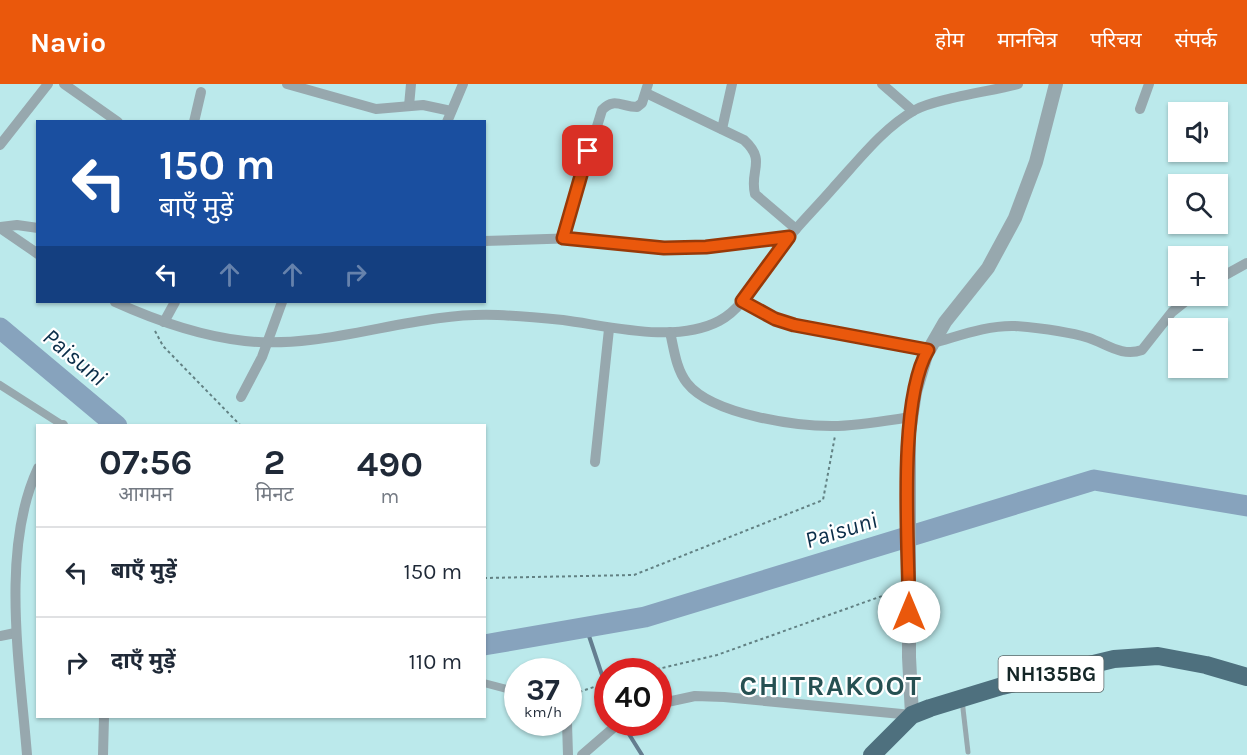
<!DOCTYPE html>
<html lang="hi">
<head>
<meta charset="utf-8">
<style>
  :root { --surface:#fff; --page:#f6f6f7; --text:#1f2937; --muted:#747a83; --line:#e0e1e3; --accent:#ea580c }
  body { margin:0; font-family:Karla,"Noto Sans Devanagari",sans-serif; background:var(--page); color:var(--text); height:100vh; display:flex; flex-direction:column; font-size:22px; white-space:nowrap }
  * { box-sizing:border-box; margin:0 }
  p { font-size:20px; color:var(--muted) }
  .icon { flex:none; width:33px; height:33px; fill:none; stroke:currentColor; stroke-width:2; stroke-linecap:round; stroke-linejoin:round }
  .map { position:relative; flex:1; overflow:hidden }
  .drawer { position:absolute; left:36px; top:340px; width:450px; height:294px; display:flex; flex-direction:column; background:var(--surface); border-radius:0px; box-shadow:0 2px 4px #0004 }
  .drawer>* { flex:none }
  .top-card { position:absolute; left:36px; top:36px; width:450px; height:183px; border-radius:0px; box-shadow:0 2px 4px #0004; background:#1a4fa0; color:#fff; overflow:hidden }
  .fabs { position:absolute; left:1168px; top:18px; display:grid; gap:12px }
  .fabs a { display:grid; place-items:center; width:60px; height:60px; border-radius:0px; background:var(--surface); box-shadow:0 2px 4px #0004; font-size:30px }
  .speed { position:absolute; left:504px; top:574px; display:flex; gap:12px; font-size:30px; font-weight:700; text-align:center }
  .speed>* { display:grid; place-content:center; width:78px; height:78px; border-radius:50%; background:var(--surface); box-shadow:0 2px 4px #0004; line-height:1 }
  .speed small { font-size:15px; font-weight:400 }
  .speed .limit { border:9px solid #d22; background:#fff; color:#111 }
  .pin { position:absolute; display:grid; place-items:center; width:51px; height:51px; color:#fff; margin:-26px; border-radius:12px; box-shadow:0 3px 9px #0006 }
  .me { position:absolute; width:66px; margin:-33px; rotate:0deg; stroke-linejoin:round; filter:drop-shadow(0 0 4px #0008) }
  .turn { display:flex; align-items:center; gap:21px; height:126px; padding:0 24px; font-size:27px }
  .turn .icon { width:78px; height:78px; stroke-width:2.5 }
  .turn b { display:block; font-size:42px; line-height:51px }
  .lanes { display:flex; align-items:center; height:57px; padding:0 24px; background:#0003; justify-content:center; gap:30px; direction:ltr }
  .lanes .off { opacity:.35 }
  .eta { display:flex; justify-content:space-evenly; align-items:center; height:102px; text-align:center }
  .eta b { font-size:36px; font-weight:700; line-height:42px }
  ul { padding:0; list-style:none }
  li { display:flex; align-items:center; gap:18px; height:90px; padding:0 24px; border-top:2px solid var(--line) }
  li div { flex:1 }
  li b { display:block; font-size:22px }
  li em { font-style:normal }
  header { display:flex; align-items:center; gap:36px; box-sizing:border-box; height:84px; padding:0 30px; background:var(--accent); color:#fff }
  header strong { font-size:28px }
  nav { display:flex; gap:33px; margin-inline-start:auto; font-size:21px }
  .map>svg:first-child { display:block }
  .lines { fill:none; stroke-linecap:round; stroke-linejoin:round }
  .stream { stroke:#647e90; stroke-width:4 }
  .river { stroke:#87a3bd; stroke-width:21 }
  .path { stroke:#628183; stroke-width:2; stroke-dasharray:3 3; stroke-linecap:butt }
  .service { stroke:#97a8ae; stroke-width:5 }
  .pedestrian { stroke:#97a8ae; stroke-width:8 }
  .minor { stroke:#97a8ae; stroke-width:10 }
  .tertiary { stroke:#97a8ae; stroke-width:14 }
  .trunk { stroke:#4e707e; stroke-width:18 }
  .route-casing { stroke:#983908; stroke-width:15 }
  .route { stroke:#ea580c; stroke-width:10 }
  .labels { text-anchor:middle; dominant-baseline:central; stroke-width:4.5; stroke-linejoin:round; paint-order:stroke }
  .shield { fill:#fff; stroke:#5a6768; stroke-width:1.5 }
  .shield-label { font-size:21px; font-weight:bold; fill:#142627 }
  .water-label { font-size:24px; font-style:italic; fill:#0a2d48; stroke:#fff }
  .district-label { font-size:28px; font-weight:bold; letter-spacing:1.5px; fill:#265052; stroke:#fff }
</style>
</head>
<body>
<header>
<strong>Navio</strong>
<nav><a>होम</a><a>मानचित्र</a><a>परिचय</a><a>संपर्क</a></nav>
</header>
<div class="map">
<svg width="1247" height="671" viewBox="0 0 1247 671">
  <rect width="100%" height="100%" fill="#bbe9eb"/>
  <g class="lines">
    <g class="stream">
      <path d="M586 543 608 609"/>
      <path d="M622 639 642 671"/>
    </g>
    <g class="river">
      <path d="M0 244 117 342"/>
      <path d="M484 561 645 533 1094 396 1247 422"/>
    </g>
    <g class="path">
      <path d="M155 247 163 262 241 342"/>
      <path d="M484 494 634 491 823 416 835 352"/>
      <path d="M645 588 717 571 896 507"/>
      <path d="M568 612 608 598"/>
    </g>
    <path class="service" d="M962 616 968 668"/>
    <g class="pedestrian">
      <path d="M0 301 64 342"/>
      <path d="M484 599 518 608"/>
    </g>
    <g class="minor">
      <path d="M64 0 118 38"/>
      <path d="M287 0 376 25 423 21 451 27"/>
      <path d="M882 0 913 27"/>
      <path d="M646 9 744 56C767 77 749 86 755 110L796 145"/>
      <path d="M409 22 411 0"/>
      <path d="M1140 25 1149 0"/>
      <path d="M194 38 201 8"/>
      <path d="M447 38 463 0"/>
      <path d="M722 45 732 0"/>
      <path d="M0 61 48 0"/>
      <path d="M0 143 17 141 38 144"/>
      <path d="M0 144 38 170"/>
      <path d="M563 154 602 26C614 13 622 23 637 23L642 19 648 0"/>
      <path d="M484 157 578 154 683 164 789 153"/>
      <path d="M1218 195 1247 179"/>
      <path d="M742 217 775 235 794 241 928 266"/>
      <path d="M115 218C157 237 199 252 245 257 330 266 413 227 498 231 519 232 542 234 563 236 609 242 675 260 719 237 745 224 759 190 777 168 794 145 815 125 834 103 858 77 883 44 915 26 935 15 992 7 1018 0"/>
      <path d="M164 238 175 218"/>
      <path d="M670 248C674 265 676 285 687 299 712 331 799 343 838 342 862 341 886 337 910 333"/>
      <path d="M933 259C959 252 987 241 1015 242 1039 244 1066 247 1089 254 1107 260 1122 273 1142 266L1172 228 1192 212"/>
      <path d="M241 313 262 273 282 218"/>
      <path d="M62 342 63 341"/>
      <path d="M595 378 609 245"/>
      <path d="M0 552 15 549"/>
      <path d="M658 620 695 612 724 613 912 631"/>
      <path d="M567 639 568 671"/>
      <path d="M27 671C20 582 0 465 38 384"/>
      <path d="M103 671 104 633"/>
      <path d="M582 671 619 639"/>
    </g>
    <path class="tertiary" d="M912 631 909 573V349L915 308 926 271 945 238 988 184 1015 134 1036 78 1056 0"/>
    <path class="trunk" d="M872 671 912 631 930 624 1002 602 1114 575 1158 572 1206 581 1247 593"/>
  </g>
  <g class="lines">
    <defs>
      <path id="route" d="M588 67 563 154 664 164 706 163 789 153 742 217 775 235 794 241 928 266C897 319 909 464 909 528"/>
    </defs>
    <use href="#route" class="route-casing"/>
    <use href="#route" class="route"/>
  </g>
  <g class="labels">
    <rect class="shield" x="998.5" y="572" width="105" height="36" rx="4.5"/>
    <g class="shield-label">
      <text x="1051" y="590">NH135BG</text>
    </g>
    <g class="water-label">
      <text transform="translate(75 273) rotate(40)">Paisuni</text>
      <text transform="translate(841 446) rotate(-17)">Paisuni</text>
    </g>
    <g class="district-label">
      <text x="831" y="601">CHITRAKOOT</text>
    </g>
  </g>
</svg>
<div class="fabs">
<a><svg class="icon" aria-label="sound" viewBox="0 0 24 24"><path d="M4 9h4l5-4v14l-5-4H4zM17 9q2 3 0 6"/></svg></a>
<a><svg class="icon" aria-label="search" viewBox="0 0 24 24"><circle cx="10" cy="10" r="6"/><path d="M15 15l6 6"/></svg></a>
<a>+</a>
<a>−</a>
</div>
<div class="speed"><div>37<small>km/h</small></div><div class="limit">40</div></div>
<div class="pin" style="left:588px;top:67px;background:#d93025"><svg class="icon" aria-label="arrive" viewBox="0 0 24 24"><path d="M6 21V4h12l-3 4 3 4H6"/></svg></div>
<svg class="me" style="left:909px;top:528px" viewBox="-20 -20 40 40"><circle r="19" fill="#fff"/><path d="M0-13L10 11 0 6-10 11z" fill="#ea580c"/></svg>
<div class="top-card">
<div class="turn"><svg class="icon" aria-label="left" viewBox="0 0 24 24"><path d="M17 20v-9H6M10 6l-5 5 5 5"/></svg><div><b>150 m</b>बाएँ मुड़ें</div></div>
<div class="lanes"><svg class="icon" aria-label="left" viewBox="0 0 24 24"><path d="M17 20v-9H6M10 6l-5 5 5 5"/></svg><svg class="icon off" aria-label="ahead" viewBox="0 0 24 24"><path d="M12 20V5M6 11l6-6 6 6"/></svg><svg class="icon off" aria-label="ahead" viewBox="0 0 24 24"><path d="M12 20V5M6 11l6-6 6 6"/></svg><svg class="icon off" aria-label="right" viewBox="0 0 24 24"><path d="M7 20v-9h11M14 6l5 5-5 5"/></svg></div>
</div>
<section class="drawer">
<div class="eta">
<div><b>07:56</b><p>आगमन</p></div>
<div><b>2</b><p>मिनट</p></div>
<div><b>490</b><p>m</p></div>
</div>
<ul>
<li><svg class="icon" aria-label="left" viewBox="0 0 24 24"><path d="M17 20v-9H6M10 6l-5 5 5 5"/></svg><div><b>बाएँ मुड़ें</b></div><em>150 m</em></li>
<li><svg class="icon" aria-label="right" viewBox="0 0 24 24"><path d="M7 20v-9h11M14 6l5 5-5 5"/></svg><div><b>दाएँ मुड़ें</b></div><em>110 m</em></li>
</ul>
</section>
</div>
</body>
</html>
